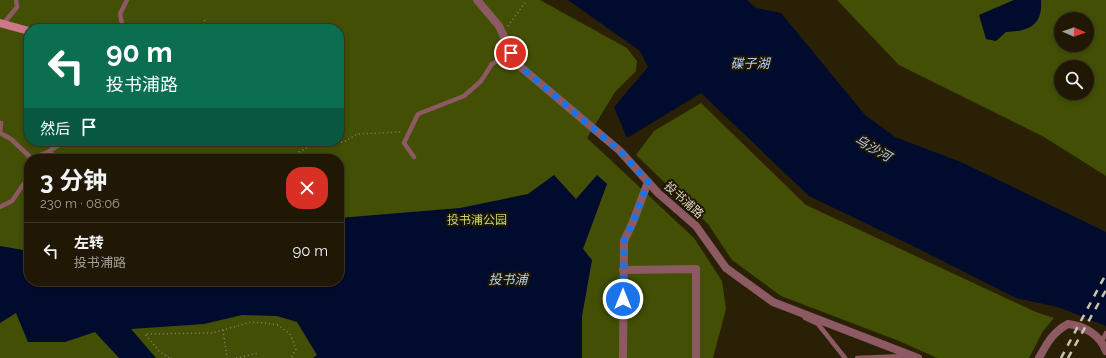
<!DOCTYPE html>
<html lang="zh">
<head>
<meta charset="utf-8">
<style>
  :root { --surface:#201804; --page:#2d2513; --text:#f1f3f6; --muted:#a2a09a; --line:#3d3726 }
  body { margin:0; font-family:Raleway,"Noto Sans SC",sans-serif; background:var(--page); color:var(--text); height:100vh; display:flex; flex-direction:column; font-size:15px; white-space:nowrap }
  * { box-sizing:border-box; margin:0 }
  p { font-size:13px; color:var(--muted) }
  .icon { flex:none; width:22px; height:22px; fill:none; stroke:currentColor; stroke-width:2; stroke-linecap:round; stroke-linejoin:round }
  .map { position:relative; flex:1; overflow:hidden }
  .panel { position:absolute; left:24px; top:154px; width:320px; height:132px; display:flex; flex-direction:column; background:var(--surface); border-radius:16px; box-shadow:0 2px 6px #0003,0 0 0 1px var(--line) }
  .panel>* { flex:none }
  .banner { position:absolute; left:24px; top:24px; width:320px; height:122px; border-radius:16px; box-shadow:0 2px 6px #0003,0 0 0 1px var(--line); background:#0b6e4f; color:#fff; overflow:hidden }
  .needle { width:26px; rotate:92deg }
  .tools { position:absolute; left:1054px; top:12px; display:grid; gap:8px }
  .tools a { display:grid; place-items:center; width:40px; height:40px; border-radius:50%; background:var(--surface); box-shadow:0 2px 6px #0003,0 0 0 1px var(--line); font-size:20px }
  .pin { position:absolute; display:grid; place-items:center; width:34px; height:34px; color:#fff; margin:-17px; border:2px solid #fff; border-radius:50%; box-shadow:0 1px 4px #0007 }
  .me { position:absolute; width:44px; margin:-22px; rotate:0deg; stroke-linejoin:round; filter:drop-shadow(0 0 3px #0008) }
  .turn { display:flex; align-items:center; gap:14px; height:84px; padding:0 16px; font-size:18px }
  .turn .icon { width:52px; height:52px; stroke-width:2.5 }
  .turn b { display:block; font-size:28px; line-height:34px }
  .then { display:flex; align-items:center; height:38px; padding:0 16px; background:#0003; gap:8px; font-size:15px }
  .round { display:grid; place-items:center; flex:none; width:42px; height:42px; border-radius:16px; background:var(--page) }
  .overview { display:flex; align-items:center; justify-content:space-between; height:68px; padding:0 16px }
  h1 { font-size:24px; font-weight:700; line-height:30px }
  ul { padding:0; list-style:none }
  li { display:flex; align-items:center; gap:12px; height:56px; padding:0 16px; border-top:1px solid var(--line) }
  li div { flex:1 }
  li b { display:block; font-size:15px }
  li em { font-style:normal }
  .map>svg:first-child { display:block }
  .green { fill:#424f05; fill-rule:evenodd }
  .forest { fill:#424f04 }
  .water { fill:#000b2d }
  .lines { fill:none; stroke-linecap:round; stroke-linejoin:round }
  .path { stroke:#8c846f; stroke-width:1.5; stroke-dasharray:1 3; stroke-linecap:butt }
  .service { stroke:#8d5a64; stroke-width:4.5 }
  .minor { stroke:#8d5a64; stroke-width:8 }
  .secondary { stroke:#cb798a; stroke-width:8 }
  .rail { stroke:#c9c3b1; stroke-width:2.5; stroke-dasharray:7 7; stroke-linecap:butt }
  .route { stroke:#1a73e8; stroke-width:7; stroke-dasharray:0 12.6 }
  .labels { text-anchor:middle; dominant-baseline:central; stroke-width:4; stroke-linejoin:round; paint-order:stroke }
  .street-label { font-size:12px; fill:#ddd7c7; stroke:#201700 }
  .park-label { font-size:12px; fill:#bfd576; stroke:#201700 }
  .water-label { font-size:13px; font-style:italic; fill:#aed0fe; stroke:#201700 }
</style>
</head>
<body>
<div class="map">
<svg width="1106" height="358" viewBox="0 0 1106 358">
  <rect width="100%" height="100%" fill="#2a2005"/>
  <g class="green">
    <path d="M0 0H540L627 48 637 61 636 71 615 92 587 138 694 238 722 281 726 309 713 358H0ZM29 29H339V141H29ZM29 159H339V281H29Z"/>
    <path d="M837 0H1106V176L1044 137 899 65ZM1061 19H1087V45H1061ZM1061 67H1087V93H1061Z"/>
    <path d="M701 103 806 205 1036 312 1054 318 1043 331 1029 358H937L899 341 781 296 732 260 708 224 636 155 654 131Z"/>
  </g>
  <path class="forest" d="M14 0H73L95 23 92 0H337L338 29H29V141H167L166 147 156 159H29V231L0 227V9L7 2Z"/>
  <g class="water">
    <path d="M568 0H747L756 8 781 13 865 115 895 137 963 163 1106 232V326L1058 307 1016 298 915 247 809 196 701 93 627 138 614 107 648 67 640 51Z"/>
    <path d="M1014 0H1041C1043 26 1028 31 1006 32L996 41 986 39 979 15Z"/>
    <path d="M554 175 576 199 597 175 607 184 583 249 592 260 582 316V358H313L317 355 297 322 277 316 242 315 204 324 131 329 156 358H119L95 332 65 342H28L16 313 0 323V246L29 251V281H339V218L460 208 528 194Z"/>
  </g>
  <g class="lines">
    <g class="path">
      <path d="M508 26 527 0"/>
      <path d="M203 29 205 18"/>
      <path d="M295 159 299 152 315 144 344 142 357 134 401 132"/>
      <path d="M223 330 227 358"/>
      <path d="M169 358 159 351 145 334 212 333 251 322 265 323 278 325 290 334 296 349 291 358"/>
      <path d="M236 358 259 353"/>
    </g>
    <g class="service">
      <path d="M4 23 17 7 16 0"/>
      <path d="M123 29 120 14 127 0"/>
      <path d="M1 123 0 133 11 139 31 158 48 152 61 159"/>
      <path d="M414 157 404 143 418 114 464 96 481 81 492 64 511 53"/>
      <path d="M42 159 48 152 65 141"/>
      <path d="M0 207 12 201 29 176"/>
      <path d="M805 318 818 324 845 358"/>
      <path d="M1102 341 1106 333"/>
      <path d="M857 358 907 356"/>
    </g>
    <g class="minor">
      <path d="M477 0 499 26 516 63 620 151 658 193 696 226 726 268 773 302 918 358"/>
      <path d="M623 270 696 269V358"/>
      <path d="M623 358 624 241 633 222 648 182"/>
      <path d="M1039 358C1047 343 1053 332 1068 324 1085 326 1100 335 1106 351"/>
    </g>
    <path class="secondary" d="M0 23 29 31"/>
    <g class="rail">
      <path d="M1061 358 1106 274"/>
      <path d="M1068 358 1106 290"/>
    </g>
  </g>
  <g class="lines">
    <path class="route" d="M511 53 516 63 620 151 648 182 633 222 624 241 623 299"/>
  </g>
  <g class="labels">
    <g class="street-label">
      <text transform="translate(684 200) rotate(42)">投书浦路</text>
    </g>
    <g class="park-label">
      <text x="477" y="220">投书浦公园</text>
    </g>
    <g class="water-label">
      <text x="750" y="63">碟子湖</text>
      <text transform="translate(873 148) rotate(30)">乌沙河</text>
      <text x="508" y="279">投书浦</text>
    </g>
  </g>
</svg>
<div class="tools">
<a><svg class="needle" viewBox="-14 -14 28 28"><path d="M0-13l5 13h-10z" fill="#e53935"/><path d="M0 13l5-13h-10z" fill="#a2a09a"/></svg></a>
<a><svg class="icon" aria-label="search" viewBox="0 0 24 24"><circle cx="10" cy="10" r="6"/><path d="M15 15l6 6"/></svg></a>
</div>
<div class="pin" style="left:511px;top:53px;background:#d93025"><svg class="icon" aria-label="arrive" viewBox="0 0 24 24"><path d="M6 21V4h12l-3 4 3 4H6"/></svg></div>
<svg class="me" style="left:623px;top:299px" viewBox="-20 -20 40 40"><circle r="17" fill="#1a73e8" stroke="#fff" stroke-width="3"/><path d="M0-11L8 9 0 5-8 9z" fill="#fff"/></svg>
<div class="banner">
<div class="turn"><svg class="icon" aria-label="left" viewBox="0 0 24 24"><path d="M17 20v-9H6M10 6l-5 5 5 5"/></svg><div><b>90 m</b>投书浦路</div></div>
<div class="then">然后<svg class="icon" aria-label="arrive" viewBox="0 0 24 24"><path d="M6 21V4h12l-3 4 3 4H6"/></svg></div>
</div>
<section class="panel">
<div class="overview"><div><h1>3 分钟</h1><p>230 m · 08:06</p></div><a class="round" style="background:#d93025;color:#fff"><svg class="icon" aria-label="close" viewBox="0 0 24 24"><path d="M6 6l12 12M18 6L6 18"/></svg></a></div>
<ul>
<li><svg class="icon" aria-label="left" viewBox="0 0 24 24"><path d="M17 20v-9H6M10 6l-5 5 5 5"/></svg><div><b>左转</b><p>投书浦路</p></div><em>90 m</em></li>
</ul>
</section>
</div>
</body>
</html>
